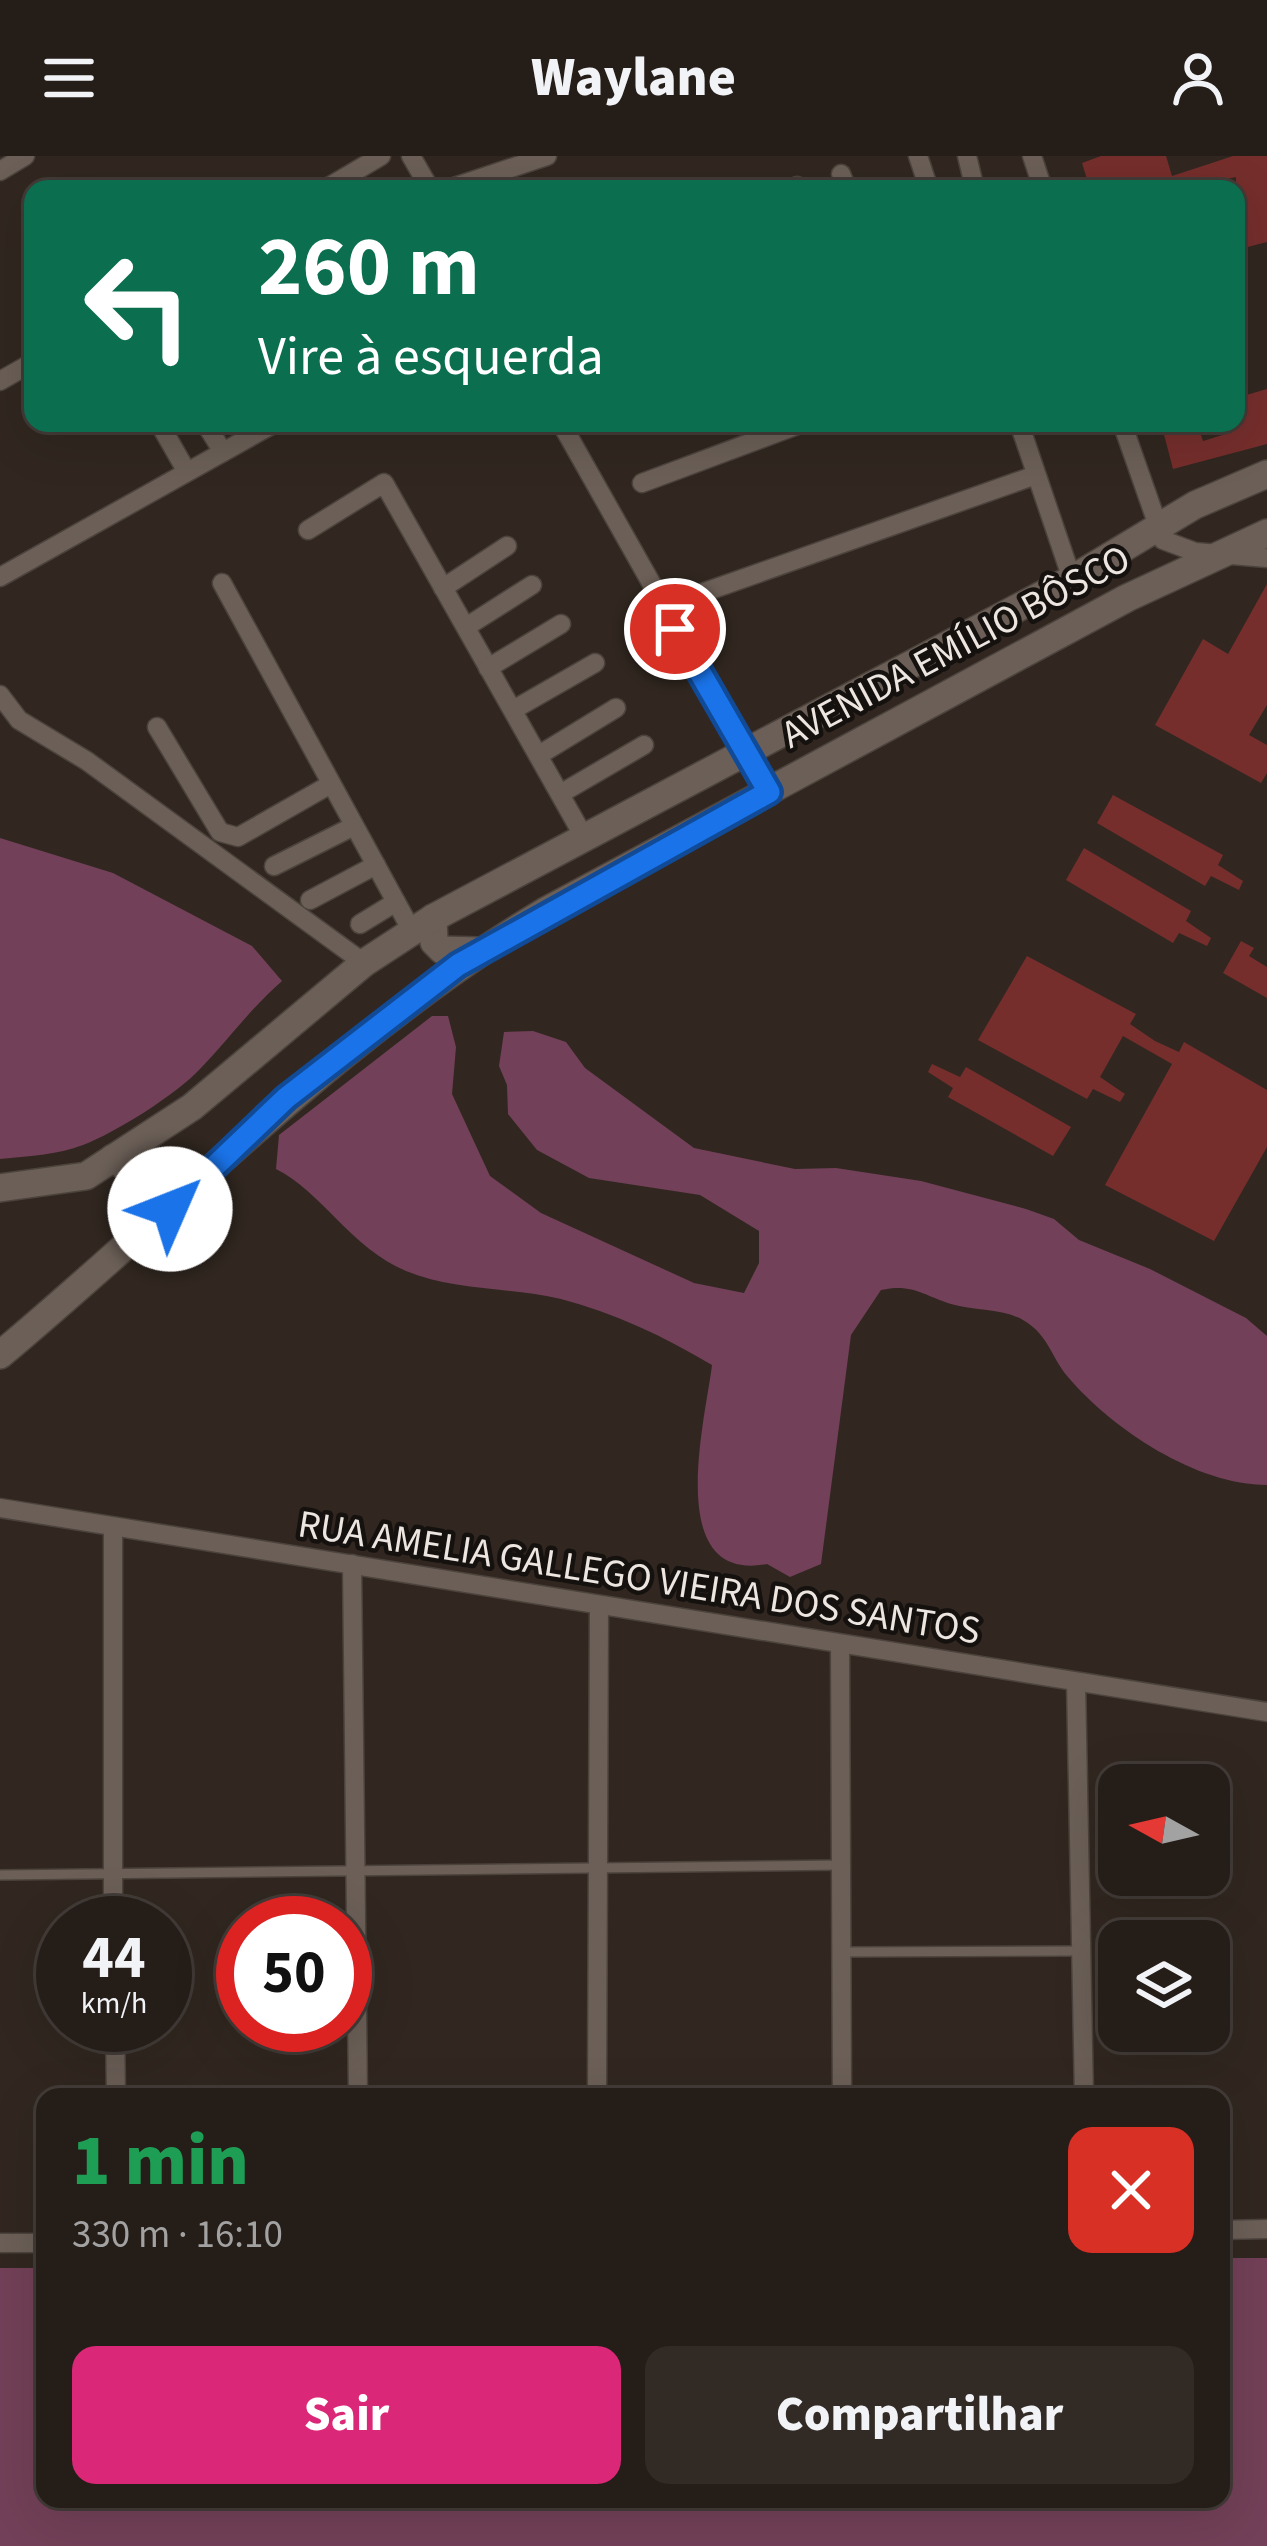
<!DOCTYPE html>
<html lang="pt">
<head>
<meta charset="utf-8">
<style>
  :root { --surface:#251d18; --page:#312a25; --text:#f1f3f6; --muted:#a3a2a2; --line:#423b37; --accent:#db2777 }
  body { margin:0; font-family:"Source Sans 3",sans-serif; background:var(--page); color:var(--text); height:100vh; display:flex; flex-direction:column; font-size:45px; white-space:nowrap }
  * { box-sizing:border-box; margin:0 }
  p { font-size:39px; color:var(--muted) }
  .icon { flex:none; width:66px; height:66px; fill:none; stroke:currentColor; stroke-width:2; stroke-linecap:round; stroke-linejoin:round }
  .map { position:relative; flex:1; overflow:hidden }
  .sheet { position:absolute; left:36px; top:1932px; width:1194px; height:420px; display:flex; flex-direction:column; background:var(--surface); border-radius:24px; box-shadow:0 12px 48px #0002,0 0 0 3px var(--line) }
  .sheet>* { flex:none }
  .guide { position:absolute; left:24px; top:24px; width:1221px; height:252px; border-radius:24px; box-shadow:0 12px 48px #0002,0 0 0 3px var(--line); background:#0b6e4f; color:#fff; overflow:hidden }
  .needle { width:78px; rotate:278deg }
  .controls { position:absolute; left:1098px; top:1608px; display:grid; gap:24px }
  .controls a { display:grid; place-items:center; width:132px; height:132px; border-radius:24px; background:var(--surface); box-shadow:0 12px 48px #0002,0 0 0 3px var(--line); font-size:60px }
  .speed { position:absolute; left:36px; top:1740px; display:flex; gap:24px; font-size:60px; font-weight:700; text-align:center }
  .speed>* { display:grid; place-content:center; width:156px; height:156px; border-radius:50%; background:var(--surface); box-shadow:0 12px 48px #0002,0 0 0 3px var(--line); line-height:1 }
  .speed small { font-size:30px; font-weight:400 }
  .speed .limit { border:18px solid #d22; background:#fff; color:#111 }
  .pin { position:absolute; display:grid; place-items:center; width:102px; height:102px; color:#fff; margin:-51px; border:6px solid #fff; border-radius:50%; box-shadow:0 3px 12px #0007 }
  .me { position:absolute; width:132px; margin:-66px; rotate:46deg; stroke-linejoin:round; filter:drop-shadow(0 0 9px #0008) }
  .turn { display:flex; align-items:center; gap:42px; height:252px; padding:0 36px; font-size:54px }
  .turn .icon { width:156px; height:156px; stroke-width:2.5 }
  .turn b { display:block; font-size:84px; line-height:102px }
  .round { display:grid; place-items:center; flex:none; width:126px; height:126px; border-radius:24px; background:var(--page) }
  .overview { display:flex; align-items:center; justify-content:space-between; height:204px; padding:0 36px }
  h1 { font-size:72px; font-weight:800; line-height:90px; color:#1e9e55 }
  .primary-button { display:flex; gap:24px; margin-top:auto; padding:24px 36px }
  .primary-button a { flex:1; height:138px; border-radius:24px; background:var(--accent); color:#fff; font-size:48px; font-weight:800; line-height:138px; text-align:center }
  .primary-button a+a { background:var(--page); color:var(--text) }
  header { display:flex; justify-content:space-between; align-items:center; height:156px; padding:0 36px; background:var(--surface); font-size:54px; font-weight:800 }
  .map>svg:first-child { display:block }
  .green { fill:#724058 }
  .building { fill:#752e2c }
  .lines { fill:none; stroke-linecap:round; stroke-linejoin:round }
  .service-casing { stroke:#4c433d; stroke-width:12 }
  .minor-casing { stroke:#4c433d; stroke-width:21 }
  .secondary-casing { stroke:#4c433d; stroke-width:30 }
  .service { stroke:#6b5f57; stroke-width:9 }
  .minor { stroke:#6b5f57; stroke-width:18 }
  .secondary { stroke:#6b5f57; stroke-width:27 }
  .route-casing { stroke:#114b97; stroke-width:30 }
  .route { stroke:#1a73e8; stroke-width:21 }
  .labels { text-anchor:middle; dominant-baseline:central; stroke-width:9; stroke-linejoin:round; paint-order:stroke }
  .street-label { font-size:39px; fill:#ece5e0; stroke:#15110e }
</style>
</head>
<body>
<header><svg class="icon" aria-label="menu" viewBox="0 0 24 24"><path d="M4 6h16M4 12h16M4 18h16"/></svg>Waylane<svg class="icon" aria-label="person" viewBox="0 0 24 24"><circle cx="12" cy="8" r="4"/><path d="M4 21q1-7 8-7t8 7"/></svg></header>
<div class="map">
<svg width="1267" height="2390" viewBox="0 0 1267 2390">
  <rect width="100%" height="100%" fill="#312720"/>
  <g class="green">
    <path d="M0 682 113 717 252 790 282 825C251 852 228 884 200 913 177 938 115 977 83 989 58 999 27 1000 0 1003Z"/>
    <path d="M432 860H448L456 891 452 938 490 1020 541 1057 694 1127 744 1137 759 1107V1075L700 1039 589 1022 537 994 508 958 507 929 499 910 504 876 533 875 566 886 585 912 694 992 795 1013 836 1012 921 1025 1026 1053 1054 1063 1079 1084 1150 1113 1246 1162 1267 1180V1329C1197 1329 1113 1274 1068 1221 1051 1201 1048 1178 1023 1164 1003 1152 974 1155 951 1148 923 1139 912 1127 881 1134L851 1179 821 1408 790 1421 767 1408C662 1428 706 1261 712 1209 663 1180 615 1157 561 1143 510 1131 454 1135 406 1115 351 1092 323 1037 276 1013L279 979Z"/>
    <path d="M1221 2102H1267V2390H0V2112H45V2343H1221Z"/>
  </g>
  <g class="building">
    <path d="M1101 0H1166L1172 20 1233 0H1267V86L1236 94V21L1178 33H1090L1082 7Z"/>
    <path d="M1267 233V288L1173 313 1161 267H1197L1203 285 1232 276 1236 242Z"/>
    <path d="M1267 428V549L1249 579 1267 589V617L1261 627 1155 569 1203 483 1228 498Z"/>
    <path d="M1113 639 1223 699 1218 709 1243 725 1239 734 1211 720 1205 730 1097 667Z"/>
    <path d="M1084 692 1191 755 1186 765 1211 782 1207 790 1179 777 1173 787 1066 724Z"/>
    <path d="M1241 785 1254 792 1249 800 1267 811V842L1223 817Z"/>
    <path d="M1027 800 1136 858 1130 868 1155 885 1179 896 1184 886 1267 934V991L1214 1085 1105 1029 1172 908 1123 880 1100 921 1125 938 1120 946 1093 933 1087 943 978 884Z"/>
    <path d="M932 908 960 921 966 911 1071 971 1053 1000 948 941 953 932 928 916Z"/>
  </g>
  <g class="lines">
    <defs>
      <g id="service">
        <path d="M0 1719 842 1709"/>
        <path d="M843 1796 1080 1795"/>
      </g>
      <g id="minor">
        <path d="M411 0 430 33"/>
        <path d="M918 0 929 33"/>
        <path d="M967 0 975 33"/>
        <path d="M1032 0 1043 33"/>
        <path d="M0 15 25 0"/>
        <path d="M841 18 847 33"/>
        <path d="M797 30 798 33"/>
        <path d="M325 33 381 0"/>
        <path d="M448 33 547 0"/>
        <path d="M0 225 33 206"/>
        <path d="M159 267 187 316"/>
        <path d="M205 267 223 296"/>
        <path d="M561 267 769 636"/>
        <path d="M1019 267 1072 423"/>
        <path d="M1122 267 1163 384 1195 396 1267 402"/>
        <path d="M642 327 803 267"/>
        <path d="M308 374 384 327 584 681"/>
        <path d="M0 421 275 267"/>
        <path d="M222 427 413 777"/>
        <path d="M443 432 507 390"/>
        <path d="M702 437 1036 319"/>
        <path d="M466 471 532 429"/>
        <path d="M488 512 561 468"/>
        <path d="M0 539 19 564 87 605 364 807"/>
        <path d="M513 554 595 507"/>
        <path d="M157 571 220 676 238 681 331 628"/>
        <path d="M539 599 616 552"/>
        <path d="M560 638 644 589"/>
        <path d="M274 710 354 670"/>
        <path d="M310 744 376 709"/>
        <path d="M360 768 396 746"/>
        <path d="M0 1352 1267 1556"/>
        <path d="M113 1372V1767"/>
        <path d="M352 1408 358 1941"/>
        <path d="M840 1489 842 1941"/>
        <path d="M1076 1526 1084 1941"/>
        <path d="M115 1869 116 1941"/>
        <path d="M597 1941 599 1450"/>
        <path d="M1221 2074 1267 2073"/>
        <path d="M0 2087H45"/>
      </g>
      <g id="secondary">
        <path d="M433 762 434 786 442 794 479 795"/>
        <path d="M113 1002 151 1030 154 1053 143 1074"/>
        <path d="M0 1032 86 1020 192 951 364 807 433 762 1072 423 1195 349 1267 318"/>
        <path d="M0 1199C182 1047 340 879 544 756L1127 442 1267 377"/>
      </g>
    </defs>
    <use href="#service" class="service-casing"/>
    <use href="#minor" class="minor-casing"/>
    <use href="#secondary" class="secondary-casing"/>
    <use href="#service" class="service"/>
    <use href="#minor" class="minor"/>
    <use href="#secondary" class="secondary"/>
  </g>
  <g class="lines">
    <defs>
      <path id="route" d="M170 1053 286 942 458 809 769 636 675 473"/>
    </defs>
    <use href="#route" class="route-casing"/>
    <use href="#route" class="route"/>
  </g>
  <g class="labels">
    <g class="street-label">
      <text transform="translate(956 491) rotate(-28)">AVENIDA EMÍLIO BÔSCO</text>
      <text transform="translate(639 1422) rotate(9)">RUA AMELIA GALLEGO VIEIRA DOS SANTOS</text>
    </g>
  </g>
</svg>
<div class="controls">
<a><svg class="needle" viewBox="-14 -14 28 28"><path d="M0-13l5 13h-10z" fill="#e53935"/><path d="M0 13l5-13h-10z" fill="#a3a2a2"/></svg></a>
<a><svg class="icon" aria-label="layers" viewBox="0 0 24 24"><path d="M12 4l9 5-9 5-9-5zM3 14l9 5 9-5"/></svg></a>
</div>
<div class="speed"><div>44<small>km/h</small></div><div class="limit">50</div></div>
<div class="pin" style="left:675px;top:473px;background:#d93025"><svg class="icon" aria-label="arrive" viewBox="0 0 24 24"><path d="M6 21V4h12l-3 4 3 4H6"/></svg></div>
<svg class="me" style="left:170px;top:1053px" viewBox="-20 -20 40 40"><circle r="19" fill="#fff"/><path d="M0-13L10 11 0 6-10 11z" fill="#1a73e8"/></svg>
<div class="guide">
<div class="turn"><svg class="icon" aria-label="left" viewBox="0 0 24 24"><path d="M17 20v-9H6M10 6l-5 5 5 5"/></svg><div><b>260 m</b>Vire à esquerda</div></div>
</div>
<section class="sheet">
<div class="overview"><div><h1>1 min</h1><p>330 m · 16:10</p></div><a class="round" style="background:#d93025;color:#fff"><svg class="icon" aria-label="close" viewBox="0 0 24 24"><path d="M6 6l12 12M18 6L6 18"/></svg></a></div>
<div class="primary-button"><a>Sair</a><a>Compartilhar</a></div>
</section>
</div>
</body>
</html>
